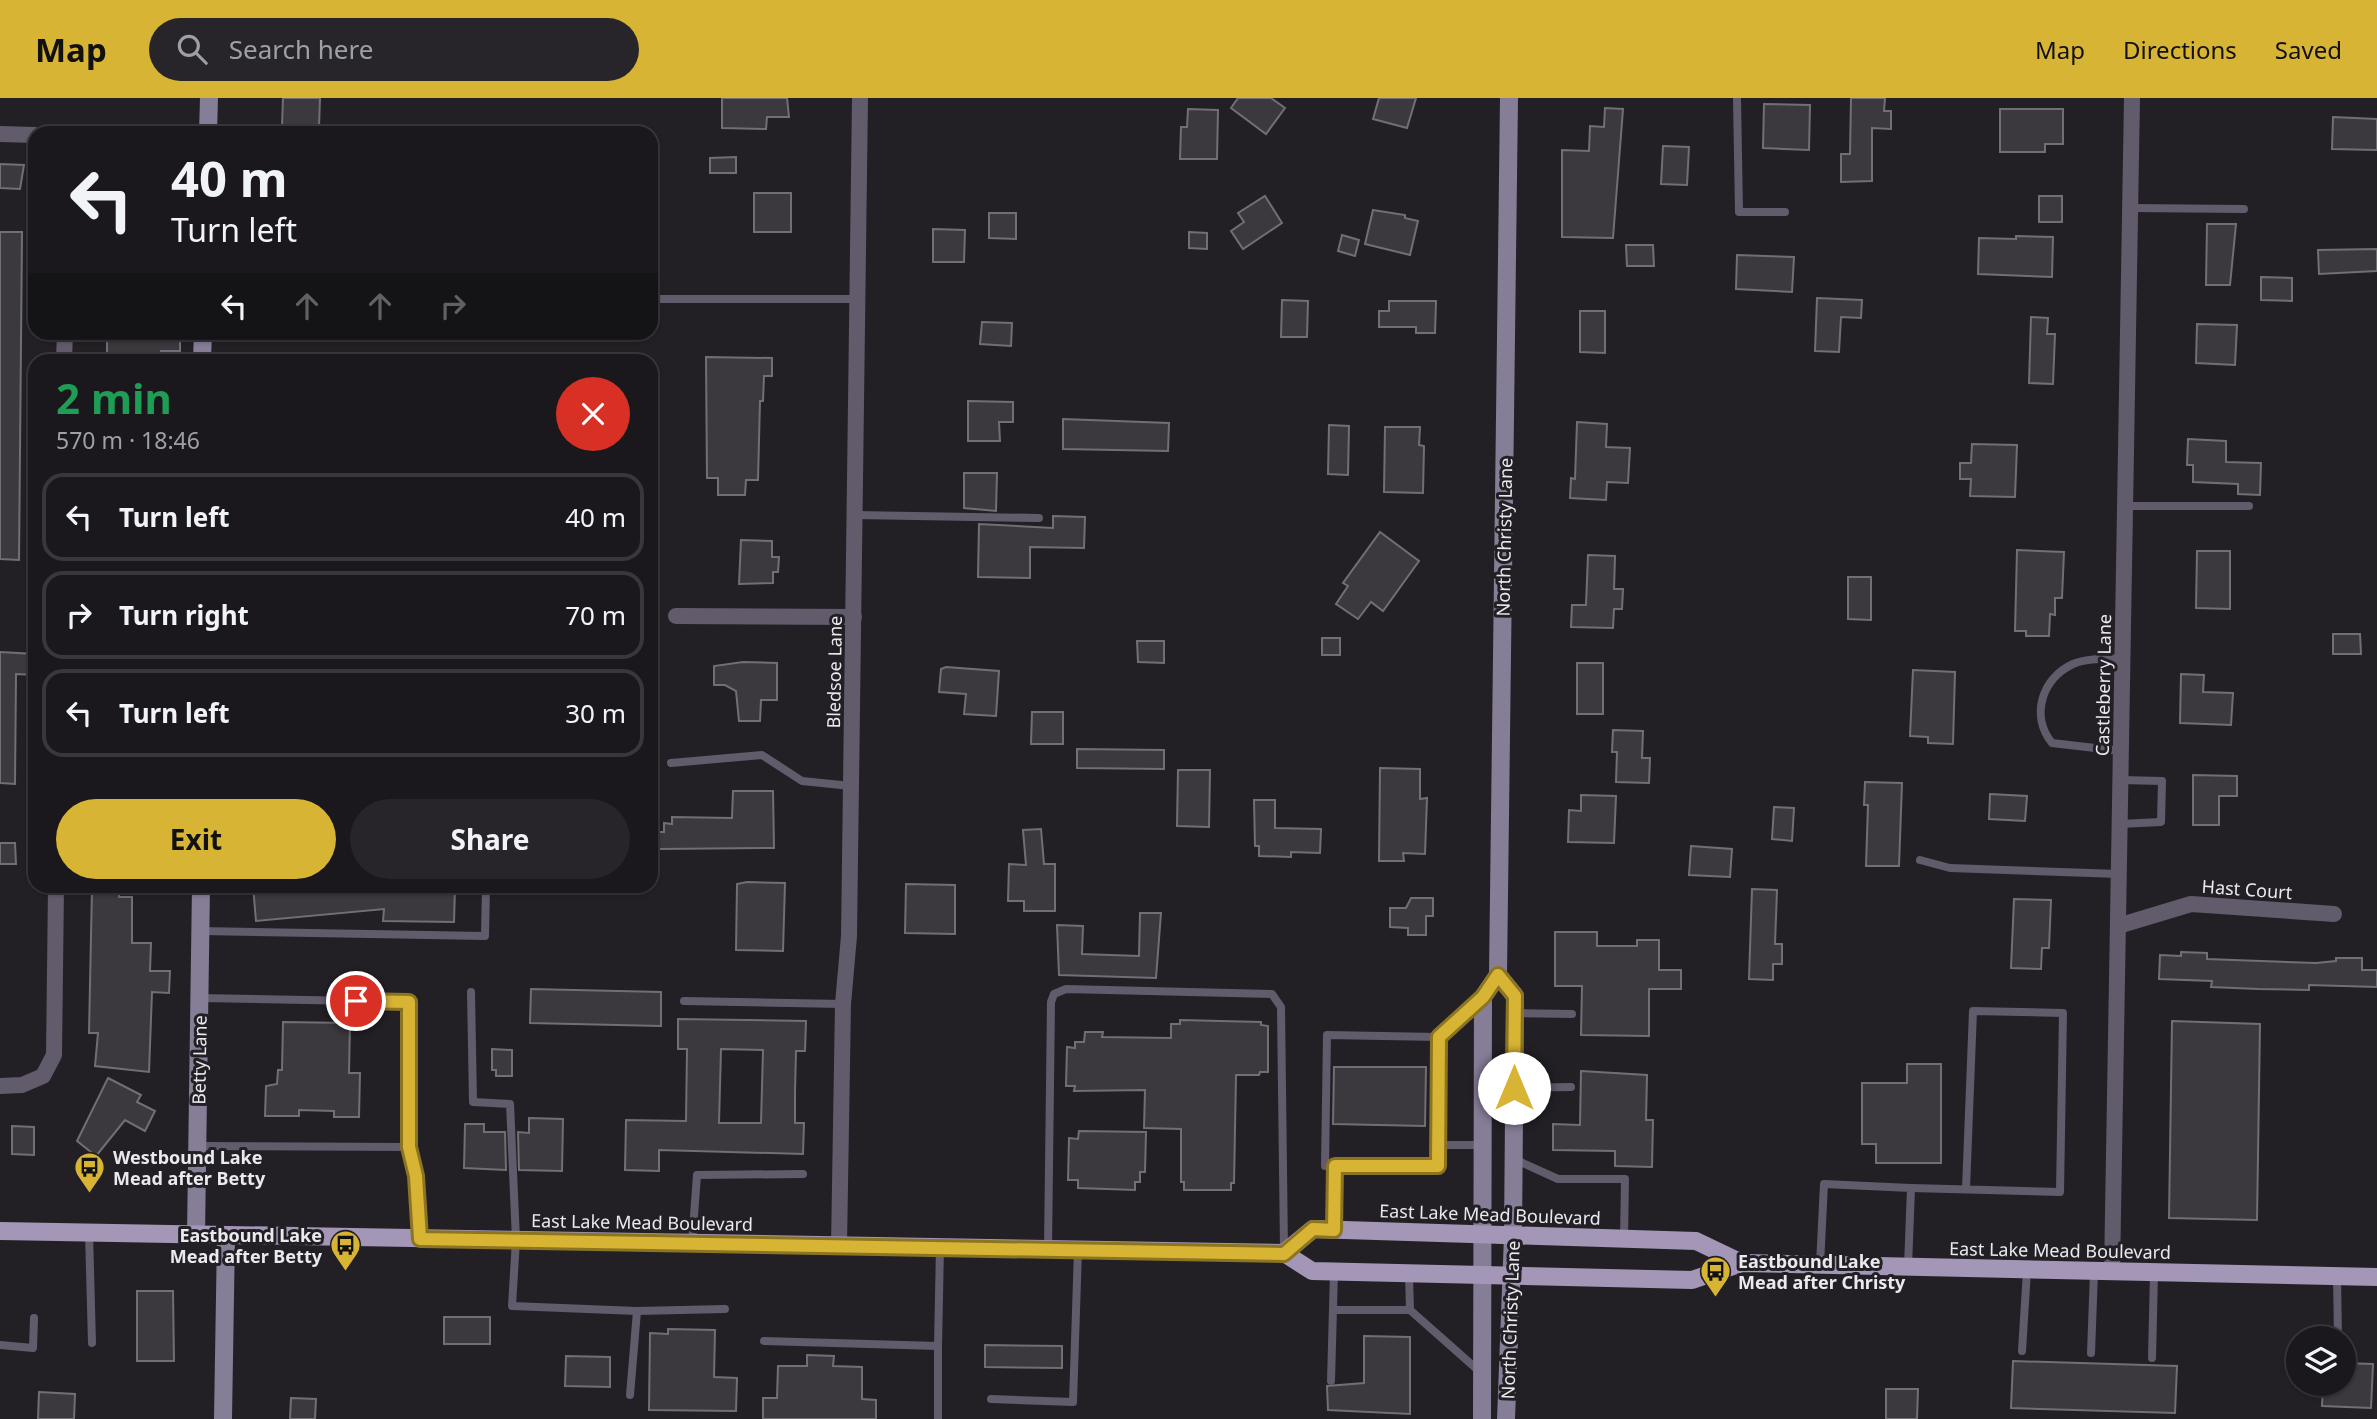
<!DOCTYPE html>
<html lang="en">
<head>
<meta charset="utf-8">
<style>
  :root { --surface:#1a181c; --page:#272529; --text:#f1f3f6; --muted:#9fa0a3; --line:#38373b; --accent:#d7b434 }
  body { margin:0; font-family:"Noto Sans",sans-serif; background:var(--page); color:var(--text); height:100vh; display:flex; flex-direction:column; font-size:26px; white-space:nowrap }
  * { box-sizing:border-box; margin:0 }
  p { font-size:23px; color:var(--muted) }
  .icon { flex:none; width:38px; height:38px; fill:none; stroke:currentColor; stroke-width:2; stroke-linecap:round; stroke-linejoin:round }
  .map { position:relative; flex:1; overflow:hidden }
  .side { position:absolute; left:28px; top:256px; width:630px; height:539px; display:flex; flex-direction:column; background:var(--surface); border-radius:21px; box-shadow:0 2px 5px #0004,0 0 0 2px var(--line) }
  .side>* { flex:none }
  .banner { position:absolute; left:28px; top:28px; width:630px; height:214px; border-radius:21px; box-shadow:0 2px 5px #0004,0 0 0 2px var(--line); background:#1a181c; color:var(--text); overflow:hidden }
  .fabs { position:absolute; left:2286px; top:1228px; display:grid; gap:14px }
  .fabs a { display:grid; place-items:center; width:70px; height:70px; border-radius:50%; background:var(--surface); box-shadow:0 2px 5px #0004,0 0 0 2px var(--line); font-size:35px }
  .pin { position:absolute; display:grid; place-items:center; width:60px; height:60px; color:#fff; margin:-30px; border:4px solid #fff; border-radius:50%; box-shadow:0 2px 7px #0007 }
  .me { position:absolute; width:77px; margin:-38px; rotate:0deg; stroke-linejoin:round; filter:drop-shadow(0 0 5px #0008) }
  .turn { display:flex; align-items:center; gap:24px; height:147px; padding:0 28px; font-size:32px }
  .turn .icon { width:91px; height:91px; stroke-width:2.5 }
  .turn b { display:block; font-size:49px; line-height:60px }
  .lanes { display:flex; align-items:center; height:66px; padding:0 28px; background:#0003; justify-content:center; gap:35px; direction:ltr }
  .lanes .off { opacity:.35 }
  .round { display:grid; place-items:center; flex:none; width:74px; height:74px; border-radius:37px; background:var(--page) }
  .head { display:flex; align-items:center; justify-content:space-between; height:119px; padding:0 28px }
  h1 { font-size:42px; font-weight:700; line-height:52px; color:#1e9e55 }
  .cta { display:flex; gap:14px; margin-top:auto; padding:14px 28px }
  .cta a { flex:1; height:80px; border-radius:42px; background:var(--accent); color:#111; font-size:28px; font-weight:700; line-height:80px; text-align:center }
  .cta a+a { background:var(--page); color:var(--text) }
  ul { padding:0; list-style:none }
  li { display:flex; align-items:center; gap:21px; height:88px; margin:0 14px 10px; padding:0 14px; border:4px solid var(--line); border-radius:21px }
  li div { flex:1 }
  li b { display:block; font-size:26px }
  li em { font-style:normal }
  header { display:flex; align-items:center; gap:42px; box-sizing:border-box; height:98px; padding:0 35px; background:var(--accent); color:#111 }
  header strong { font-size:33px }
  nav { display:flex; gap:38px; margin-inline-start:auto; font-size:24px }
  .search { width:490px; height:63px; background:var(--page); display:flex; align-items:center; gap:18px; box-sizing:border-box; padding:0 24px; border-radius:38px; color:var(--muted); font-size:26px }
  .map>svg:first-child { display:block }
  .building { fill:#3b383e; stroke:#716f75; stroke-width:2; fill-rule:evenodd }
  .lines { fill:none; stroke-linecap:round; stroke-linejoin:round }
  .lane { stroke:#615b6b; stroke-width:8 }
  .street { stroke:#615b6b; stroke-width:16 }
  .secondary { stroke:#867d96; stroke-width:18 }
  .primary { stroke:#a396b7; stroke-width:18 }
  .route-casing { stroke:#8c7522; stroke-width:18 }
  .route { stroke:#d7b434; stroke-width:12 }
  .labels { text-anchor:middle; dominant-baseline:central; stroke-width:6; stroke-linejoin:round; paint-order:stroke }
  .street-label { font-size:18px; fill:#eae9ed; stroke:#222025 }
  .poi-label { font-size:18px; font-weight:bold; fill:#eae9ed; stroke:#222025; text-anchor:start }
</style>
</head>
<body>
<header>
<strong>Map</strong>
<div class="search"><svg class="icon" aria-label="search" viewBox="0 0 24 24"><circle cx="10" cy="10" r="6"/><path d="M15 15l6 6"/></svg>Search here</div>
<nav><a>Map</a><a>Directions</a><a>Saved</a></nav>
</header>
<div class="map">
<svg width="2377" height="1321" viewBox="0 0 2377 1321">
  <rect width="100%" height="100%" fill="#222025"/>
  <g class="building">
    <path d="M283 0H320L319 29 282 28Z"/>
    <path d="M722 0H787L789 19H767L766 31 722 30Z"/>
    <path d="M1238 0H1271L1285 10 1266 36 1231 10Z"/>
    <path d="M1379 0H1416L1407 30 1373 21Z"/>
    <path d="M1851 0H1885L1884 13H1891V31L1872 30V83L1841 84V56H1850Z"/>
    <path d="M1764 6 1810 7 1809 52 1763 50Z"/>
    <path d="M1605 10 1623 11 1613 140 1562 139V52L1589 53 1590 28 1604 29Z"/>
    <path d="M1188 11 1218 12 1217 61H1180L1181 29H1187Z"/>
    <path d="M2000 11H2063V46H2045V54H2000Z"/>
    <path d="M2333 19 2377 21V52L2332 51Z"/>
    <path d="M1663 48 1689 49 1687 87 1661 86Z"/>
    <path d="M736 59V75H710V60Z"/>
    <path d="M0 66 24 67 20 91 0 90Z"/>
    <rect x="754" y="95" width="37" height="39"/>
    <path d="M1265 98 1282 125 1243 151 1231 133 1244 124 1238 115Z"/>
    <rect x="2039" y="98" width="23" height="26"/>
    <path d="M1373 112 1405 117V120L1418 123 1410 157 1365 146Z"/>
    <path d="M989 115H1016V141L989 140Z"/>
    <path d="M2207 126H2236L2230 187H2206Z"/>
    <path d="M933 131 965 132 964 164H933Z"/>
    <path d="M0 134H22L19 462 0 461Z"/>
    <path d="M1189 134 1207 135V151L1189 150Z"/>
    <path d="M1342 137 1359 142 1355 158 1338 153Z"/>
    <path d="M2016 138 2053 139 2052 179 1978 176 1979 140 2016 141Z"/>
    <path d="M1626 147H1653L1654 168H1627Z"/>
    <path d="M2377 151V173L2319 176 2318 152Z"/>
    <path d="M1737 157 1794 159 1792 194 1736 191Z"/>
    <path d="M2261 179 2292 180V203L2261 202Z"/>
    <path d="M1817 200 1862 202 1861 220 1841 219 1839 254 1815 253Z"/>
    <path d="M1282 202 1308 203 1307 239H1281Z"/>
    <path d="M1389 203H1436L1435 235H1416V229H1379V213H1389Z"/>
    <path d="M1580 213H1605V255L1580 254Z"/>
    <path d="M2031 219 2048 220 2047 236H2055L2053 286 2029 285Z"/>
    <path d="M982 224 1012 225 1011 248 980 246Z"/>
    <path d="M2197 226 2237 227 2235 267 2196 265Z"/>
    <path d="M107 234 180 236V253H161V262H107Z"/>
    <path d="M706 259 772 260V278H764L763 303H760L758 382H746L745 397H718V380H707Z"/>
    <path d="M968 303 1013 304V324H999L1000 343H968Z"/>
    <path d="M1063 321 1169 325 1168 353 1063 351Z"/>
    <path d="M1577 324 1607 326 1606 349 1630 350 1628 385 1607 384 1606 402 1570 400 1571 380 1575 381Z"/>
    <path d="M1329 327 1349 328 1348 377 1328 376Z"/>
    <path d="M1385 329H1420L1419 347 1424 348 1423 395 1384 394Z"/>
    <path d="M2188 341 2226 343V364L2261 365 2260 397 2238 396V386L2193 384V367H2187Z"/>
    <path d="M1972 346 2017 347 2015 399 1970 398 1971 381H1960V365H1971Z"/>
    <path d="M964 375H997L996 413 964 410Z"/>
    <path d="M1053 418 1085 419 1084 450 1030 449V480L978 479 979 426 1053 430Z"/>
    <path d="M1380 434 1419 463 1383 513 1371 504 1358 521 1336 506 1348 488 1343 485Z"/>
    <path d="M741 442 772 443V459H779L778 474H773V485L739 486Z"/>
    <path d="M2017 452 2064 454 2062 500H2055V517L2050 516 2049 538H2026V533H2015Z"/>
    <path d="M2197 453H2230V511L2196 510Z"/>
    <path d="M1588 457 1615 458 1614 491H1623L1622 511H1614L1613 530 1571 529 1572 507H1586Z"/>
    <path d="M1848 479H1871V522L1848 521Z"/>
    <path d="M2333 536H2360L2361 556H2333Z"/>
    <rect x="1322" y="540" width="18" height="17"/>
    <path d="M1137 543H1164V565L1138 564Z"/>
    <path d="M0 554 35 556V577L16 576 15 686 0 685Z"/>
    <path d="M743 564 777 565V602H761L760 623H739L736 593 725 587H714V568Z"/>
    <rect x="1577" y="565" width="26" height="51"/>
    <path d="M946 569 999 573 996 618 964 616 966 596 939 594 941 571Z"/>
    <path d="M1913 572 1955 574 1953 646 1928 645V639L1910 638Z"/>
    <path d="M2181 576 2204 577 2203 594 2233 595 2231 627 2180 625Z"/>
    <path d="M1032 614H1063V646H1031Z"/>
    <path d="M1613 632 1643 633 1642 660H1650L1649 685 1616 684 1617 654H1612Z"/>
    <path d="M1077 651 1164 652V671L1077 670Z"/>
    <path d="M1380 670 1420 671V701L1427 700 1425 756 1403 755 1404 763H1379Z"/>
    <path d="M1178 672H1210L1209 729 1177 728Z"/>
    <path d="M2193 677 2237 678V698H2219V727H2193Z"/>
    <path d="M1865 684 1902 685 1899 768H1866L1868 707H1864Z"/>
    <path d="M733 693H773L774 750 659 751V734H664V725L672 726V719L732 720Z"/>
    <path d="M1990 696 2027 698 2025 723 1989 721Z"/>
    <path d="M1581 697 1616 698 1614 745 1568 744 1569 712 1581 713Z"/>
    <path d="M1254 702H1275V730L1321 731 1320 755 1291 754V759L1259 758V748H1255Z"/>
    <path d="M1774 709 1794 710 1792 743 1772 741Z"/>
    <path d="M1041 731 1044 766H1055V813H1024V803H1008L1009 766 1026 767 1023 732Z"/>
    <path d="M0 745H15L16 766H0Z"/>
    <path d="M1691 748 1732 751 1730 779 1689 777Z"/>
    <path d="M747 784 785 785 783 853 736 852 737 786Z"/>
    <path d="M906 786 955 787V836L905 835Z"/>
    <path d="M253 788 455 789 454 824 383 823 384 811 256 823Z"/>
    <path d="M92 790H120L119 799H132V845H151L150 873H170L169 895 152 894 149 974 95 968 98 935H89Z"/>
    <path d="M1752 791 1777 792 1775 846H1782V866H1773V882L1749 881Z"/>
    <path d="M1411 800H1433V818H1426V837H1408V830L1390 829V810H1406Z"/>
    <path d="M2014 801 2051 802 2049 850H2042L2041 871 2011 870Z"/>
    <path d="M1140 815H1161L1156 880 1059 877 1057 827 1083 828 1082 856 1139 858Z"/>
    <path d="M1555 834H1597V848H1637V842H1659V872H1681V891H1649V938L1581 937 1582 888H1555Z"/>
    <path d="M2181 854 2207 855V861L2316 865 2336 863V860H2362V872H2377V889L2309 887V892L2258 891 2211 889 2212 883 2159 881 2160 857 2181 858Z"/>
    <path d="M531 891 661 894V928L530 925Z"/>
    <path d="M678 921 806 923 805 953H796L795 994V1025H804L803 1056 659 1052V1073L625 1072 626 1022 686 1023 687 951H678ZM721 951 763 952 761 1025H719Z"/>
    <path d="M1180 922 1261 924V927L1268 928V974H1260L1259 977H1236L1234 1085H1231V1092H1184V1084H1181V1031L1144 1030 1145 992 1074 993 1075 988H1066L1067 949 1075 950V944H1084L1085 934H1103L1102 939 1171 940V926H1180Z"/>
    <path d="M2172 923 2260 926 2257 1122 2169 1120Z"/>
    <path d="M283 924 350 925 349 975H360L359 1019H334V1013L299 1012V1018H265L266 988 277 986 278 972H282Z"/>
    <path d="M492 951 512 952V978H496V972H492Z"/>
    <path d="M1907 966H1941V1065H1876V1046H1862V985H1907Z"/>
    <path d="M1334 969H1426L1425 1028 1333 1026Z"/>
    <path d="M1581 973 1647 977 1646 1022H1653L1652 1069 1615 1068V1053L1553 1052V1026L1580 1027Z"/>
    <path d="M108 980 141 997 137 1004 155 1013 145 1033 125 1022 96 1058 77 1043Z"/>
    <path d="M529 1020 563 1021 562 1073 519 1072 518 1034 529 1035Z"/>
    <path d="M465 1026H484V1034H505L506 1072 464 1070Z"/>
    <path d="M12 1028 34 1029V1057L12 1056Z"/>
    <path d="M1079 1033 1146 1034 1145 1074H1140V1084H1135V1092L1078 1090V1082H1068L1069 1040 1078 1041Z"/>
    <path d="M137 1193H173L174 1263H137Z"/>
    <rect x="444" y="1219" width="46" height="27"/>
    <path d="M668 1231 715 1232 714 1279 737 1280 736 1313 649 1312 650 1235 668 1236Z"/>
    <path d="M1364 1238 1410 1239V1316L1328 1312 1327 1288 1364 1285Z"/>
    <path d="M985 1247 1062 1248V1270L985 1269Z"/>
    <path d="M807 1257 834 1258 833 1268 862 1269V1301L876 1302V1321H763V1300H777L778 1268H807Z"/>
    <path d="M566 1258 610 1259V1289L565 1288Z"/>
    <path d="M2013 1263 2177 1268 2175 1315 2011 1310Z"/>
    <path d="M2343 1265 2373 1266 2371 1310 2322 1308 2323 1286H2343Z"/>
    <path d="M1886 1291H1918L1917 1321H1886Z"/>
    <path d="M39 1294 75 1296 74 1321H38Z"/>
    <path d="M291 1300 316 1301 315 1321H290Z"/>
  </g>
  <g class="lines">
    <g class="lane">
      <path d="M1737 0 1739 114H1785"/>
      <path d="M2130 110 2244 111"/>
      <path d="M651 201H858"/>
      <path d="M600 235 601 234"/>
      <path d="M2125 408H2249"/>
      <path d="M855 417 1039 420"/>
      <path d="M2121 653 2052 645C2030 618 2042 580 2073 566 2088 560 2106 561 2123 560"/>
      <path d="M671 665 762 657 802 683 851 688"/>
      <path d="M2120 726 2161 724 2162 683 2121 682"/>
      <path d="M1920 762 1950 770 2119 776"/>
      <path d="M200 833 485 838 486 788"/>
      <path d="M471 894 473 1004 510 1006 516 1142 512 1208 637 1213 725 1211"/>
      <path d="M199 900 409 904V1049L416 1078 420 1141"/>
      <path d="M684 903 843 906"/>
      <path d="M1515 915 1572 916"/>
      <path d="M1439 939 1438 1068H1325L1327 937 1439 939 1481 901"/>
      <path d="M1514 990 1571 989"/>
      <path d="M1438 1047H1482"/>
      <path d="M198 1048 409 1049"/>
      <path d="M1514 1061 1558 1081H1625L1624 1141"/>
      <path d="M1911 1090 2060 1094 2063 915 1973 913 1966 1091"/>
      <path d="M1334 1132V1068"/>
      <path d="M89 1135 92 1245"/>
      <path d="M692 1145 697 1077 803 1076"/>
      <path d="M1048 1150 1051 904 1054 896 1066 891 1272 896 1281 909 1284 1152"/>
      <path d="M1820 1167 1824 1086 1911 1090 1908 1169"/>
      <path d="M1409 1176 1410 1212"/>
      <path d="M2337 1178 2338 1241"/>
      <path d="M1333 1212H1410L1479 1273"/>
      <path d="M764 1243 938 1248 940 1149"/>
      <path d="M0 1247 33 1250 34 1220"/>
      <path d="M2022 1253 2027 1172"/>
      <path d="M2091 1255 2094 1174"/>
      <path d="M2152 1260 2154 1175"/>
      <path d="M1331 1283 1334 1174"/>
      <path d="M630 1297 637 1213"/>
      <path d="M991 1301 1073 1304 1078 1152"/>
      <path d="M938 1321V1248"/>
    </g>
    <g class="street">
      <path d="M0 36 35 37"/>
      <path d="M64 262 65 234"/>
      <path d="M676 518 854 519"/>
      <path d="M2118 828 2191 806 2334 816"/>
      <path d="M0 988 22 987 43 978 54 957 56 788"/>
      <path d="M839 1148 843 906 849 838 860 0"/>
      <path d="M2112 1174 2132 0"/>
    </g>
    <g class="secondary">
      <path d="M208 35 209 0"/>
      <path d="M202 262 203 234"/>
      <path d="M1498 877 1515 898 1513 1138 1506 1321"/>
      <path d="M196 1137 201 788"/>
      <path d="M223 1321 226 1137"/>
      <path d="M1482 1321 1483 899 1498 877 1509 0"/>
    </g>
    <g class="primary">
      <path d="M0 1133 1284 1155 1312 1173 1692 1182 1742 1165 2377 1179"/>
      <path d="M1284 1155 1313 1131 1696 1143 1742 1165"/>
    </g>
  </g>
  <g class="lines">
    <defs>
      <path id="route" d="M356 903 409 904V1049L416 1078 420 1141 1284 1156 1313 1131 1334 1132 1335 1068H1438L1439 939 1483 899 1498 877 1515 898 1514 990"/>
    </defs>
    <use href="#route" class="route-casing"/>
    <use href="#route" class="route"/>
  </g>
  <defs>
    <symbol id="bus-pin" viewBox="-11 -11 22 30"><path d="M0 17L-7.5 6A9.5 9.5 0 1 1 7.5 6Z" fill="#d7b434" stroke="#222025"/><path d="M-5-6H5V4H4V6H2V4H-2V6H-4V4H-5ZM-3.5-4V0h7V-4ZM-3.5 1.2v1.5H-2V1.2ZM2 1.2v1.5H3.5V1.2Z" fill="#111"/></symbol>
  </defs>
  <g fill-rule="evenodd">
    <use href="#bus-pin" x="72" y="1052" width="35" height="47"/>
    <use href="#bus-pin" x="328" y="1130" width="35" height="47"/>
    <use href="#bus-pin" x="1698" y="1156" width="35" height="47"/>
  </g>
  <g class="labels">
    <g class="street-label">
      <text transform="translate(1504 439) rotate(-89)">North Christy Lane</text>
      <text transform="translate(834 574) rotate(-89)">Bledsoe Lane</text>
      <text transform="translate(2103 587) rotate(-89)">Castleberry Lane</text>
      <text transform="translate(2247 791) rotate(4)">Hast Court</text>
      <text transform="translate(199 962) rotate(-89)">Betty Lane</text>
      <text transform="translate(1490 1116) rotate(2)">East Lake Mead Boulevard</text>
      <text transform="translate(642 1124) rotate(1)">East Lake Mead Boulevard</text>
      <text transform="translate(2060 1152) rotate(1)">East Lake Mead Boulevard</text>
      <text transform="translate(1510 1222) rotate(-88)">North Christy Lane</text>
    </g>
    <g class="poi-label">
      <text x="113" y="1059">Westbound Lake<tspan x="113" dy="21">Mead after Betty</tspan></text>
      <text x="322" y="1137" text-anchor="end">Eastbound Lake<tspan x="322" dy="21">Mead after Betty</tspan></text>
      <text x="1738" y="1163">Eastbound Lake<tspan x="1738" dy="21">Mead after Christy</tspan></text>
    </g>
  </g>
</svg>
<div class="fabs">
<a><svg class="icon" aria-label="layers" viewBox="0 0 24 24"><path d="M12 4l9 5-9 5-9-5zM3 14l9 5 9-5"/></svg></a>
</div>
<div class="pin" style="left:356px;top:903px;background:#d93025"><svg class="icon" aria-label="arrive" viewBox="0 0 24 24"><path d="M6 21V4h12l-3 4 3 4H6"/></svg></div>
<svg class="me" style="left:1514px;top:990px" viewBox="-20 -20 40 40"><circle r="19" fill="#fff"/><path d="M0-13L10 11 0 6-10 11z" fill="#d7b434"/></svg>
<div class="banner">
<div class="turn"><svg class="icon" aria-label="left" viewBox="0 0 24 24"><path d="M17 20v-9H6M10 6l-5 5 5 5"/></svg><div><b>40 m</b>Turn left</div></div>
<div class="lanes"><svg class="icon" aria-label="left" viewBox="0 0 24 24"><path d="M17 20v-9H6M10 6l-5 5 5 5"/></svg><svg class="icon off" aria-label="ahead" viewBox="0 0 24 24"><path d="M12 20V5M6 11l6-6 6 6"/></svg><svg class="icon off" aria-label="ahead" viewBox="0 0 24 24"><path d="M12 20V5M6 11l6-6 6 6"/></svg><svg class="icon off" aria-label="right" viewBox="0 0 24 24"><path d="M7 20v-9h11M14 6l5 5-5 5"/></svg></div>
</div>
<section class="side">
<div class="head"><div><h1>2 min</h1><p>570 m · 18:46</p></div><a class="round" style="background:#d93025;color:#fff"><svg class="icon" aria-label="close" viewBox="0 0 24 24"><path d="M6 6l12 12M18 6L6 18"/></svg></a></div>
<ul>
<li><svg class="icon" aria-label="left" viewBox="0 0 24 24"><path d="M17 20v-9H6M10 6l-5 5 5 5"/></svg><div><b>Turn left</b></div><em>40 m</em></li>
<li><svg class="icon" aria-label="right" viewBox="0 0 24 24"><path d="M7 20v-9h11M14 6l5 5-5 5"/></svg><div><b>Turn right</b></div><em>70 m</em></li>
<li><svg class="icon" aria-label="left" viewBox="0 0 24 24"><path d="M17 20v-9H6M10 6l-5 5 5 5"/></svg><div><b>Turn left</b></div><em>30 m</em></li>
</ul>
<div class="cta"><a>Exit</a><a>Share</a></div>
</section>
</div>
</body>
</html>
